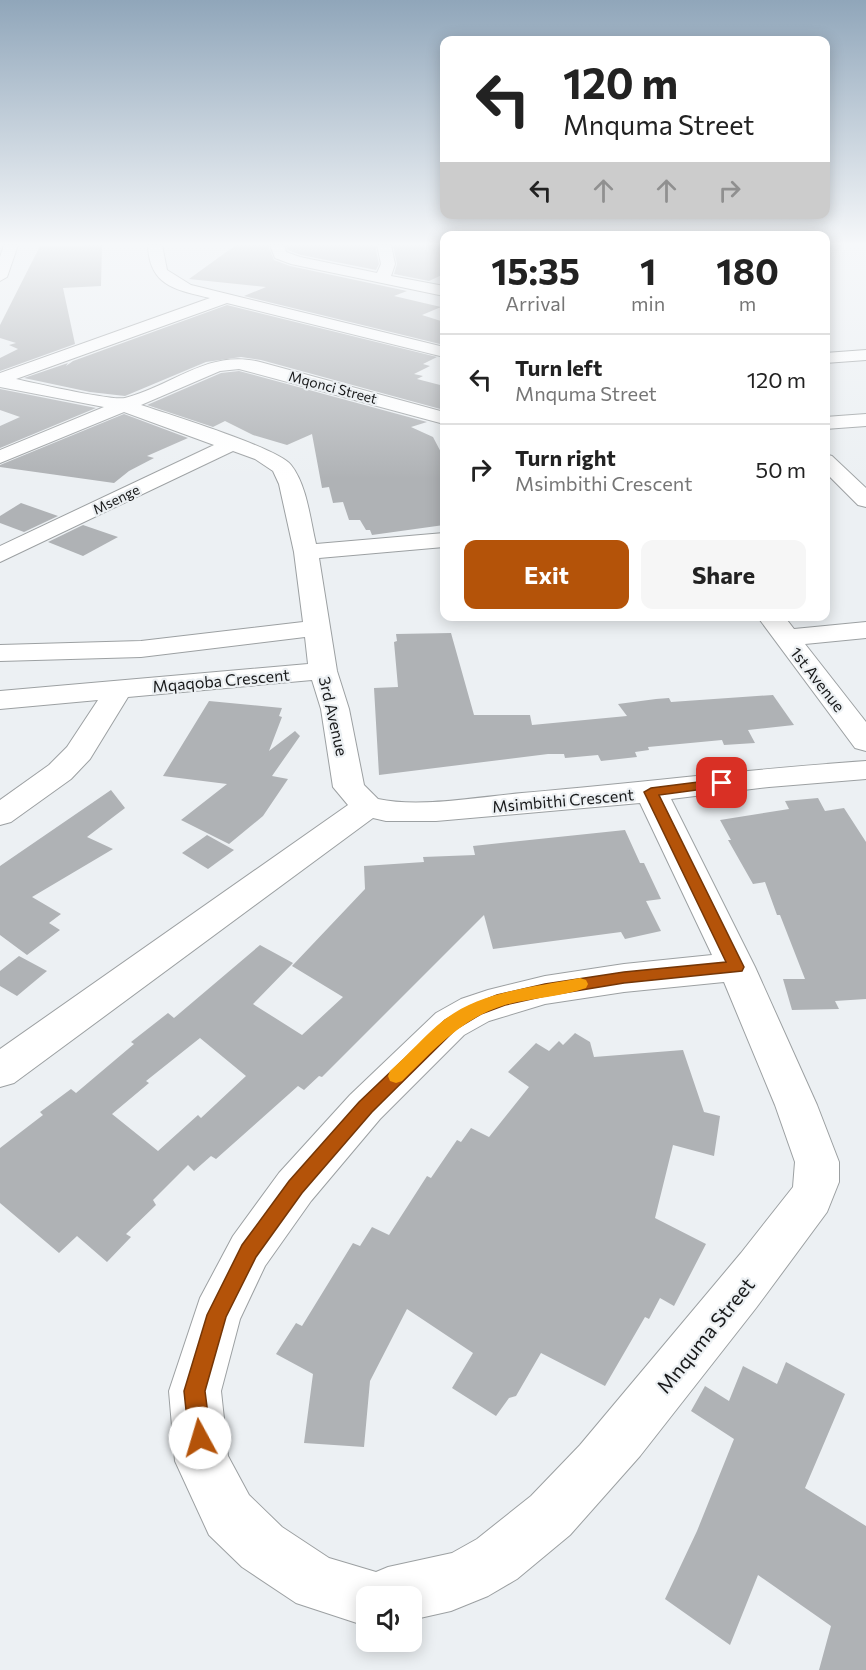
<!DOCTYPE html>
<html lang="en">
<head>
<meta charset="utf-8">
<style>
  :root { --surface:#fff; --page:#f6f6f6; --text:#222; --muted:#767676; --line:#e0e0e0; --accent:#b45309 }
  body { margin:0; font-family:Commissioner,sans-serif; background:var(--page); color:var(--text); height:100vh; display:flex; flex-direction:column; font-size:22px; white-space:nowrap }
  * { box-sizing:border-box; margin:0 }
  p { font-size:20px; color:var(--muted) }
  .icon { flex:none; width:33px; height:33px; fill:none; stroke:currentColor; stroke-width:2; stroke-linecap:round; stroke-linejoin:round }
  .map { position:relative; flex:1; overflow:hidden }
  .panel { position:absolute; left:440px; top:231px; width:390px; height:390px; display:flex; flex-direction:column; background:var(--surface); border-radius:12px; box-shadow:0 3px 15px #0003 }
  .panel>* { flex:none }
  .hud { position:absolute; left:440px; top:36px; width:390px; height:183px; border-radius:12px; box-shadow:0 3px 15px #0003; background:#fff; color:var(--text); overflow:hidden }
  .controls { position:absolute; left:356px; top:1586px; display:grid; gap:12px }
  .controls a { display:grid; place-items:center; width:66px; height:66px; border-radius:12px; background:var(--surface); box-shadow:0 3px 15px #0003; font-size:30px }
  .pin { position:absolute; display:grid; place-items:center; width:51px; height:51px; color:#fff; margin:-26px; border-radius:12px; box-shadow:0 3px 9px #0006 }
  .me { position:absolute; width:66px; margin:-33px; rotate:354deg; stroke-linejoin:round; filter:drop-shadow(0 0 4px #0008) }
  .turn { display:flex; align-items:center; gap:21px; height:126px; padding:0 24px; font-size:27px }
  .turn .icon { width:78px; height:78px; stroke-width:2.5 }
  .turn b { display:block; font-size:42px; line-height:51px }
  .lanes { display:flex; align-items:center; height:57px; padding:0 24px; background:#0003; justify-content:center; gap:30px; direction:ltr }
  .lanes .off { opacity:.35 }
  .eta { display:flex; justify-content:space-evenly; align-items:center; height:102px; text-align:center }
  .eta b { font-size:36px; font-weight:700; line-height:42px }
  .cta { display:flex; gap:12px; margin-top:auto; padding:12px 24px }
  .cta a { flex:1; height:69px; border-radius:12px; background:var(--accent); color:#fff; font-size:24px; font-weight:700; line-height:69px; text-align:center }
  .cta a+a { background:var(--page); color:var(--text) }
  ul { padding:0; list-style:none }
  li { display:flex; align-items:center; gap:18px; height:90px; padding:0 24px; border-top:2px solid var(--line) }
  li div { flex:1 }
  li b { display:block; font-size:22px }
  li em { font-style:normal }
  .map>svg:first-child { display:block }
  .building { fill:#afb2b5; fill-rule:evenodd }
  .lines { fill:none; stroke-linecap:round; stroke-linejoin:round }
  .minor-casing { stroke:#9ca0a2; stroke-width:2 }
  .minor { fill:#fff; fill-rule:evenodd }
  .route { fill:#b45309; stroke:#753606; stroke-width:1.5 }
  .slow { fill:#f59e0b }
  .labels { text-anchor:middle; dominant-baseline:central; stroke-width:4.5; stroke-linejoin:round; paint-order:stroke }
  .far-street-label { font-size:14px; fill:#18191a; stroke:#ecf0f3 }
  .street-label { font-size:16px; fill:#18191a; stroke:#ecf0f3 }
  .near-street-label { font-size:20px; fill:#18191a; stroke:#ecf0f3 }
</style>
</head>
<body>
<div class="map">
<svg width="866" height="1670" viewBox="0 0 866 1670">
  <rect width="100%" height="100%" fill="#ecf0f3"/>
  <g class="building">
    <path d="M102 245 101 286 63 288 75 344 0 371V358L18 349 9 345 16 343 0 338V325L40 246Z"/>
    <path d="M236 245H268L274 260 290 266 407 291 394 296 441 307 422 315 444 322V345L244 296 266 287 189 279Z"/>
    <path d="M286 245H375L379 264 376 270 301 255 288 250Z"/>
    <path d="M393 245H444V274L429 281 394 274 397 264Z"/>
    <path d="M227 305 437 357 423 364 430 366 414 374 423 376 417 379 444 386V410L261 360 241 357 206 362 125 396 90 392 24 378 68 363 66 366 73 361Z"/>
    <path d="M239 371 427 422 411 427 433 437 444 458V525L372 535 370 530H366L360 520H349L343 502 333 503 329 487 322 488 312 434 287 445 253 435 225 421 213 427 147 405 221 373Z"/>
    <path d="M0 389 96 408 0 448V426L20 417 0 410Z"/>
    <path d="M124 414 188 438 147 456 154 458 129 471 114 483 0 467V465Z"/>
    <path d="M21 503 58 516 24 532 0 523V516Z"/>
    <path d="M83 525 118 537 83 556 48 542Z"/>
    <path d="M451 633 474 715H530L532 725 627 716 618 704 656 699 669 698 671 702 773 695 794 725 748 730 755 743 724 745 722 740 648 747 649 750 635 752 637 757 601 761 598 755 565 758 564 754H548L379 775 374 688 398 687 394 642 397 641 396 634Z"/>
    <path d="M209 701 282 708 279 716 282 717 269 751 295 731 300 736 272 776 288 779 263 816 229 844 181 820 227 784 163 776Z"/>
    <path d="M111 790 125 808 87 837 113 849 32 897 61 914 49 923 60 930 27 955 0 935V866Z"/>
    <path d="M818 798 825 811 844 808 866 842V999L835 1001 839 1009 792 1010 783 979H805L780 915H777L765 882 753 884 728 840H731L720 820 789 809 785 801Z"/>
    <path d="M625 830 640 863H644L661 899 646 901 661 931 625 939 621 932 493 949 484 915 322 1077 319 1076 304 1090 298 1086 216 1159 211 1156 194 1171 188 1165 153 1200 156 1205 126 1234 131 1237 107 1262 77 1236 59 1253 0 1203V1148L43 1115 40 1112 71 1089 76 1093 134 1044 131 1042 168 1013 174 1018 260 945 293 963 253 1004 302 1035 343 997 292 966 365 889 364 866 424 862 423 857 475 855 473 846ZM200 1038 246 1076 201 1118 198 1115 158 1151 112 1114 149 1083 146 1081Z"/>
    <path d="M207 835 234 850 208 869 182 853Z"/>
    <path d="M19 956 47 971 17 996 0 986V971Z"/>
    <path d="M575 1033 590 1042 594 1057 683 1050 704 1112 720 1116 714 1156 673 1145 655 1218 706 1244 674 1306 660 1298 649 1319 645 1317 605 1386 541 1353 516 1396 509 1398 496 1416 452 1388 473 1353 407 1309 370 1381 364 1447 304 1443 313 1374 276 1354 296 1323 302 1326 353 1243 360 1246 372 1227 389 1235 427 1176 431 1178 457 1140 461 1142 471 1128 489 1137 529 1087 508 1072 536 1043 549 1051 559 1041 563 1045Z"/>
    <path d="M786 1362 845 1394 805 1488 866 1526V1670H819L831 1626 758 1575 730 1645 665 1599 697 1531 734 1439 691 1411 705 1386 729 1401 743 1366 777 1384Z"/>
  </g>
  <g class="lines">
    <defs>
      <g id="minor">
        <path d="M4 245H18L7 277 0 281V257Z"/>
        <path d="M148 245H162L167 270 191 285 444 347V357L227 303 16 379C34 383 112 401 125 398 173 386 207 349 260 362L444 412V424L239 369 220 371 141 405C168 414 278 448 291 465 307 485 310 519 316 544L444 533V547L319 558 337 671 349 709 364 785 378 799C419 808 479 797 522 793 637 783 751 769 866 761V779L769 787 671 799 755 967 817 1105 839 1162V1182L827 1212 756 1308 640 1456 570 1535 517 1579 488 1596 451 1611 411 1620V1596H366V1626L296 1603 242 1567 209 1535 175 1461 169 1391 200 1298 233 1236 279 1173 350 1095 436 1013 461 999 488 990 545 976 624 964 712 955 640 803 436 821H386L373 818 14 1083 0 1087V1049L348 805 333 787 321 709 312 680 128 697 90 759 71 779 11 822 0 825V800L49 765 67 747 98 700 0 709V691L308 664 305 637 141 657 0 661V645L141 641 303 622 294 552 279 484 273 471 255 459 233 451 0 562V546L214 445 124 412 0 463V450L104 407 0 387V373L210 298C176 290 149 286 148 245ZM724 982 775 1105 795 1162 793 1187 741 1253 580 1445 531 1496 477 1539 452 1553 388 1567 376 1572 329 1558 282 1527 249 1495 228 1456 221 1391 240 1319 265 1266 311 1201 380 1119 464 1035 489 1021 545 1004 624 992Z"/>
        <path d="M270 245H284L286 252 300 257 377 273 381 264 377 245H391L395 264 391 276 444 286V296L291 264 275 258Z"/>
        <path d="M866 350V360L825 363V353Z"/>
        <path d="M866 414V426L825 429V417Z"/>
        <path d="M825 454 832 456 866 488V507L858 505 825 472Z"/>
        <path d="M757 616H784L794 629 866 622V638L805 644 866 722V751L855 748Z"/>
      </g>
    </defs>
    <use href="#minor" class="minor-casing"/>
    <use href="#minor" class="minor"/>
  </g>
  <linearGradient id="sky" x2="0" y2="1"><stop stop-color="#90a6ba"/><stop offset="0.51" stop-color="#f6f8fa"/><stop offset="1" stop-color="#f6f8fa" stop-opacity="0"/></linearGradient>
  <rect width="866" height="479" fill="url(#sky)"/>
  <path class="route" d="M722 779 728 783 726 786 659 795 744 967 742 971 624 983 545 996 505 1005 481 1014 456 1029 372 1112 302 1193 256 1257 226 1317 205 1391 211 1438 208 1446 200 1449 192 1446 189 1438 184 1391 207 1315 242 1245 289 1181 359 1102 445 1020 470 1006 497 995 545 984 624 972 726 962 644 792 651 788Z"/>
  <path class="slow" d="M580 978 586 980 588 984 586 988C560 997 531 998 505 1005 461 1018 433 1051 402 1081L396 1083 390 1081 388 1076 390 1071C408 1055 425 1035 444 1020 482 991 535 987 580 978Z"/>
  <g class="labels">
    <g class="far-street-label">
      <text transform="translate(333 387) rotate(15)">Mqonci Street</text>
      <text transform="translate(116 499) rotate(-26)">Msenge</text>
    </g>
    <g class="street-label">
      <text transform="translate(818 679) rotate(52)">1st Avenue</text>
      <text transform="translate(221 680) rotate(-5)">Mqaqoba Crescent</text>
      <text transform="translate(334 716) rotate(77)">3rd Avenue</text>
      <text transform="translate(563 800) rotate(-5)">Msimbithi Crescent</text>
    </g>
    <g class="near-street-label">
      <text transform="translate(705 1335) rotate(-51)">Mnquma Street</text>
    </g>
  </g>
</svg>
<div class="controls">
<a><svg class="icon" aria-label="sound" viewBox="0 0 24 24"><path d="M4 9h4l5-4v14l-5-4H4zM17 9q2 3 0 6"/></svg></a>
</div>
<div class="pin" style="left:722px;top:783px;background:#d93025"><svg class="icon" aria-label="arrive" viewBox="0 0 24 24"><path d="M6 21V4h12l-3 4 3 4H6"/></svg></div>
<svg class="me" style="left:200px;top:1438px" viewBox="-20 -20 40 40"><circle r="19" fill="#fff"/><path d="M0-13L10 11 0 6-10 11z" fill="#b45309"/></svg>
<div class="hud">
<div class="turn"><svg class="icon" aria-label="left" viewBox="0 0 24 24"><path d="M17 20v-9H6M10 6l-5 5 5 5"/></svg><div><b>120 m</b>Mnquma Street</div></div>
<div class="lanes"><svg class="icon" aria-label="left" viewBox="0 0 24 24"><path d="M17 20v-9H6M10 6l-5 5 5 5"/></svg><svg class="icon off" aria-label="ahead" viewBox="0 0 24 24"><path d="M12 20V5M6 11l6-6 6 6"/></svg><svg class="icon off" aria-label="ahead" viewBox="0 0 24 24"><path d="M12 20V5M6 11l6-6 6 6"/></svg><svg class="icon off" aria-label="right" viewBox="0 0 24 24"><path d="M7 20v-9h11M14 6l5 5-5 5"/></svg></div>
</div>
<section class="panel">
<div class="eta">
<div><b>15:35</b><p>Arrival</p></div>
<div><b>1</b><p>min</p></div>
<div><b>180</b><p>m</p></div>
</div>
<ul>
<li><svg class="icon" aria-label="left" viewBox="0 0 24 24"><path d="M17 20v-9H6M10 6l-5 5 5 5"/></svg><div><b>Turn left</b><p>Mnquma Street</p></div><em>120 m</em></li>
<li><svg class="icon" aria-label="right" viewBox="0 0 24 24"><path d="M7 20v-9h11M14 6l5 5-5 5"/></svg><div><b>Turn right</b><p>Msimbithi Crescent</p></div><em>50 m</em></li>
</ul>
<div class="cta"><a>Exit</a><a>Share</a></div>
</section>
</div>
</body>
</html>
